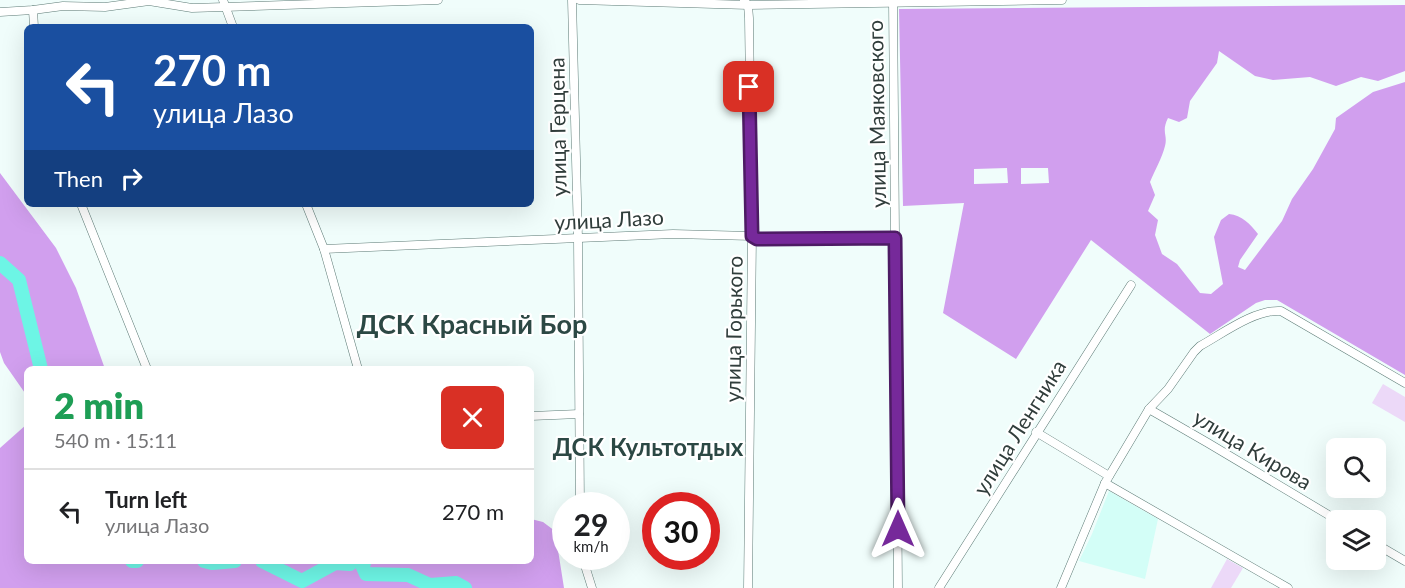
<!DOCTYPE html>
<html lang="en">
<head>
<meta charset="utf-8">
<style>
  :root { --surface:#fff; --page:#f2f2f2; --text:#202124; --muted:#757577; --line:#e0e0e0 }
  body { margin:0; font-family:Lato,sans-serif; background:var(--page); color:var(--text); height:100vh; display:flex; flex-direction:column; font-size:22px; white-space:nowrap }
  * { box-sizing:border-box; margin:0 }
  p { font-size:20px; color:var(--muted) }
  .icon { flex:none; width:33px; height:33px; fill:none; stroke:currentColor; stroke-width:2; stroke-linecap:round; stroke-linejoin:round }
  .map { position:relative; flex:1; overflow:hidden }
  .sheet { position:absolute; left:24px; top:366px; width:510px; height:198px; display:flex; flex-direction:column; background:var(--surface); border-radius:9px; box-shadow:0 6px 24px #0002 }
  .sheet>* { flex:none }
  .banner { position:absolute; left:24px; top:24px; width:510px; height:183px; border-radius:9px; box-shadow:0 6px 24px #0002; background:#1a4fa0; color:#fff; overflow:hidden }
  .controls { position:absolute; left:1326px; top:438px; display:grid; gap:12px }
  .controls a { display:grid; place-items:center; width:60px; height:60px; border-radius:9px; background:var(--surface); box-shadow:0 6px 24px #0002; font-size:30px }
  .speed { position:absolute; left:552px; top:492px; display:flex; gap:12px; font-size:30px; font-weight:700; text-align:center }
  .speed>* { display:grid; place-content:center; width:78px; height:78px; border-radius:50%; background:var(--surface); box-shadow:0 6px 24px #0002; line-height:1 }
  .speed small { font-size:15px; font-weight:400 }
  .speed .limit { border:9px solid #d22; background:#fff; color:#111 }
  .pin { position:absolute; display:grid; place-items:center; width:51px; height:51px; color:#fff; margin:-26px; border-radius:12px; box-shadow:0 3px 9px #0006 }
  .me { position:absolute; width:66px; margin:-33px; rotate:0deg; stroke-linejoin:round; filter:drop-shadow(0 0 4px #0008) }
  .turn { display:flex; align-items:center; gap:21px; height:126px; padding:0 30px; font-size:27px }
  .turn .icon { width:78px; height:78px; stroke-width:2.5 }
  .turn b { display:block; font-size:42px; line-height:51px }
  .then { display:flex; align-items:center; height:57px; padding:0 30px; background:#0003; gap:12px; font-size:22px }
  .round { display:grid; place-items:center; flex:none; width:63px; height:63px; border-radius:9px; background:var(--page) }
  .head { display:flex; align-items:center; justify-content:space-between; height:102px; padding:0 30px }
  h1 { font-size:36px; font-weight:800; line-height:45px; color:#1e9e55 }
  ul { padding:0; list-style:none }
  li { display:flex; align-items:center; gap:18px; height:84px; padding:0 30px; border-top:2px solid var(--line) }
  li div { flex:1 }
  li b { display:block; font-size:22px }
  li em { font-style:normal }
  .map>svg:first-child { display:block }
  .built { fill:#d3fef7 }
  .green { fill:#ecd9f8 }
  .forest { fill:#d19fee; fill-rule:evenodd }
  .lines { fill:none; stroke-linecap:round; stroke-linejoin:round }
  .river { stroke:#6df5e5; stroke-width:14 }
  .street-casing { stroke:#5d7b76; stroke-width:9 }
  .street { stroke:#fff; stroke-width:8 }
  .route-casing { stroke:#4d1b64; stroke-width:15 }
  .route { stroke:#76299a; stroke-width:10 }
  .labels { text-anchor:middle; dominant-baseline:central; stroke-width:4.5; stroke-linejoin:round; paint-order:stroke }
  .street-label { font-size:21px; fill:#303d3b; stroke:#fff }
  .quarter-label { font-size:24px; font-weight:bold; fill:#2c4844; stroke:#fff }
  .district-label { font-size:27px; font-weight:bold; fill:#2c4844; stroke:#fff }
</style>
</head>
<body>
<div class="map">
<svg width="1405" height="588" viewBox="0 0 1405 588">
  <rect width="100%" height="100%" fill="#f0fdfb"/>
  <path class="built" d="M1109 491 1158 519 1145 579 1079 561 1092 534Z"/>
  <g class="green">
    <path d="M1383 384 1405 397V422L1372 403Z"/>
    <path d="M1227 559 1243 568 1231 588H1211Z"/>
  </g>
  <g class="forest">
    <path d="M1405 5V71L1378 81 1361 77 1336 86 1310 77 1273 80 1255 76 1219 51 1217 63 1190 101 1187 118 1179 122 1168 118C1161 132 1168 135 1165 146 1162 158 1155 170 1150 182L1155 195 1148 211 1158 220 1155 235 1162 254 1177 264 1200 293 1211 294 1223 284 1214 237 1221 220 1229 214C1242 215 1250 224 1258 234L1240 260 1238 267 1245 270 1282 221 1292 199 1313 169 1335 129 1336 118 1373 92 1405 82V375L1277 300H1265L1256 303 1210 334 1091 240 1016 359 943 313 964 203 903 206 899 9ZM1048 168 1049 183 1021 184V168ZM974 169 1007 168 1008 183 974 184Z"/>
    <path d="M0 173 56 248 76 288 105 369H27V396L4 363 0 352Z"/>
    <path d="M27 424V561H531V519L543 522 555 531 564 588H0V448Z"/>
  </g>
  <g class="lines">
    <g class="river">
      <path d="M0 263 19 280 41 369"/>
      <path d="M132 561H137"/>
      <path d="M204 561 212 563 235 561"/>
      <path d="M262 561 302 581 335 563 350 564 353 561"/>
      <path d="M365 561 362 565 366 574 408 575 430 585 456 583 465 588"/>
    </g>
    <defs>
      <g id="street">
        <path d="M223 0 233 27"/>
        <path d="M572 0 578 238 580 506"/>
        <path d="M579 0 748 5 1062 0"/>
        <path d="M744 0 748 5 749 18 752 236 748 588"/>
        <path d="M893 0 898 588"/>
        <path d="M33 10 34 27"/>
        <path d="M0 12 33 10 63 6 105 7 149 1 192 8 438 0"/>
        <path d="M81 204 147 369"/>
        <path d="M306 204 324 249 358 369"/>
        <path d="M324 249 673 234 752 236 757 239 895 238"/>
        <path d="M1149 409 1208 443 1337 520"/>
        <path d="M531 416 579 414"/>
        <path d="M1036 432 1109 476"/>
        <path d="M1105 483 1288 588"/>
        <path d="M1376 544 1405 561"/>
        <path d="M582 556 592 588"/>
        <path d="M939 588 1131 285"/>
        <path d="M1061 588 1105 483 1149 409 1168 389 1194 352 1200 346C1222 334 1255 309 1281 311L1405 383"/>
      </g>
    </defs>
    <use href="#street" class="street-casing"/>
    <use href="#street" class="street"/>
  </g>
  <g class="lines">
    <defs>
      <path id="route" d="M749 87 752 236 757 239 895 238 898 529"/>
    </defs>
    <use href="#route" class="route-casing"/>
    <use href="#route" class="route"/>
  </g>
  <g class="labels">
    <g class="street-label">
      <text transform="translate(876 114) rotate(-91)">улица Маяковского</text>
      <text transform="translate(557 127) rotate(-91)">улица Герцена</text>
      <text transform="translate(609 219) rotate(-3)">улица Лазо</text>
      <text transform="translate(733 329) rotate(-89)">улица Горького</text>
      <text transform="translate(1019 427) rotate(-58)">улица Ленгника</text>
      <text transform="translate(1253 449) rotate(31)">улица Кирова</text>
    </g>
    <g class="quarter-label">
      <text x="648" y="446">ДСК Культотдых</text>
    </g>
    <g class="district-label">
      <text x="472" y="323">ДСК Красный Бор</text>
    </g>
  </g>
</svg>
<div class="controls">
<a><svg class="icon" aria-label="search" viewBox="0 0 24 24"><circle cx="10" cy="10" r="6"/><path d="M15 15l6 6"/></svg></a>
<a><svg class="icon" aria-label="layers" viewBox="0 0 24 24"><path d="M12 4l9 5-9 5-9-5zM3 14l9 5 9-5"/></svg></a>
</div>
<div class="speed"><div>29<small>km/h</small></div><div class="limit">30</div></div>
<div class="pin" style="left:749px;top:87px;background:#d93025"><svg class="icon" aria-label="arrive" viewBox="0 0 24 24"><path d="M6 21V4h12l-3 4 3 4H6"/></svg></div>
<svg class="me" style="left:898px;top:529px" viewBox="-20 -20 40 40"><path d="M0-17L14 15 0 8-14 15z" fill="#76299a" stroke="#fff" stroke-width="4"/></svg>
<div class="banner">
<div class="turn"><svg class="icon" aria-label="left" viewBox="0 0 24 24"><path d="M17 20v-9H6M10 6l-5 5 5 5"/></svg><div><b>270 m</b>улица Лазо</div></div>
<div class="then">Then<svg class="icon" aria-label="right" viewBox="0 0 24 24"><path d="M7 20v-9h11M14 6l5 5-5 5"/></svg></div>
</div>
<section class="sheet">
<div class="head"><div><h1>2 min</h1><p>540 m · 15:11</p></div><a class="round" style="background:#d93025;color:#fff"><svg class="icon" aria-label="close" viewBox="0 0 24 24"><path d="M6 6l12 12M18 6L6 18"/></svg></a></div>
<ul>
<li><svg class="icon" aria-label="left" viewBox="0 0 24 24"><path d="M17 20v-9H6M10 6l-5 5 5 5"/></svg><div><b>Turn left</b><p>улица Лазо</p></div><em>270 m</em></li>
</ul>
</section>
</div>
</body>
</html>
